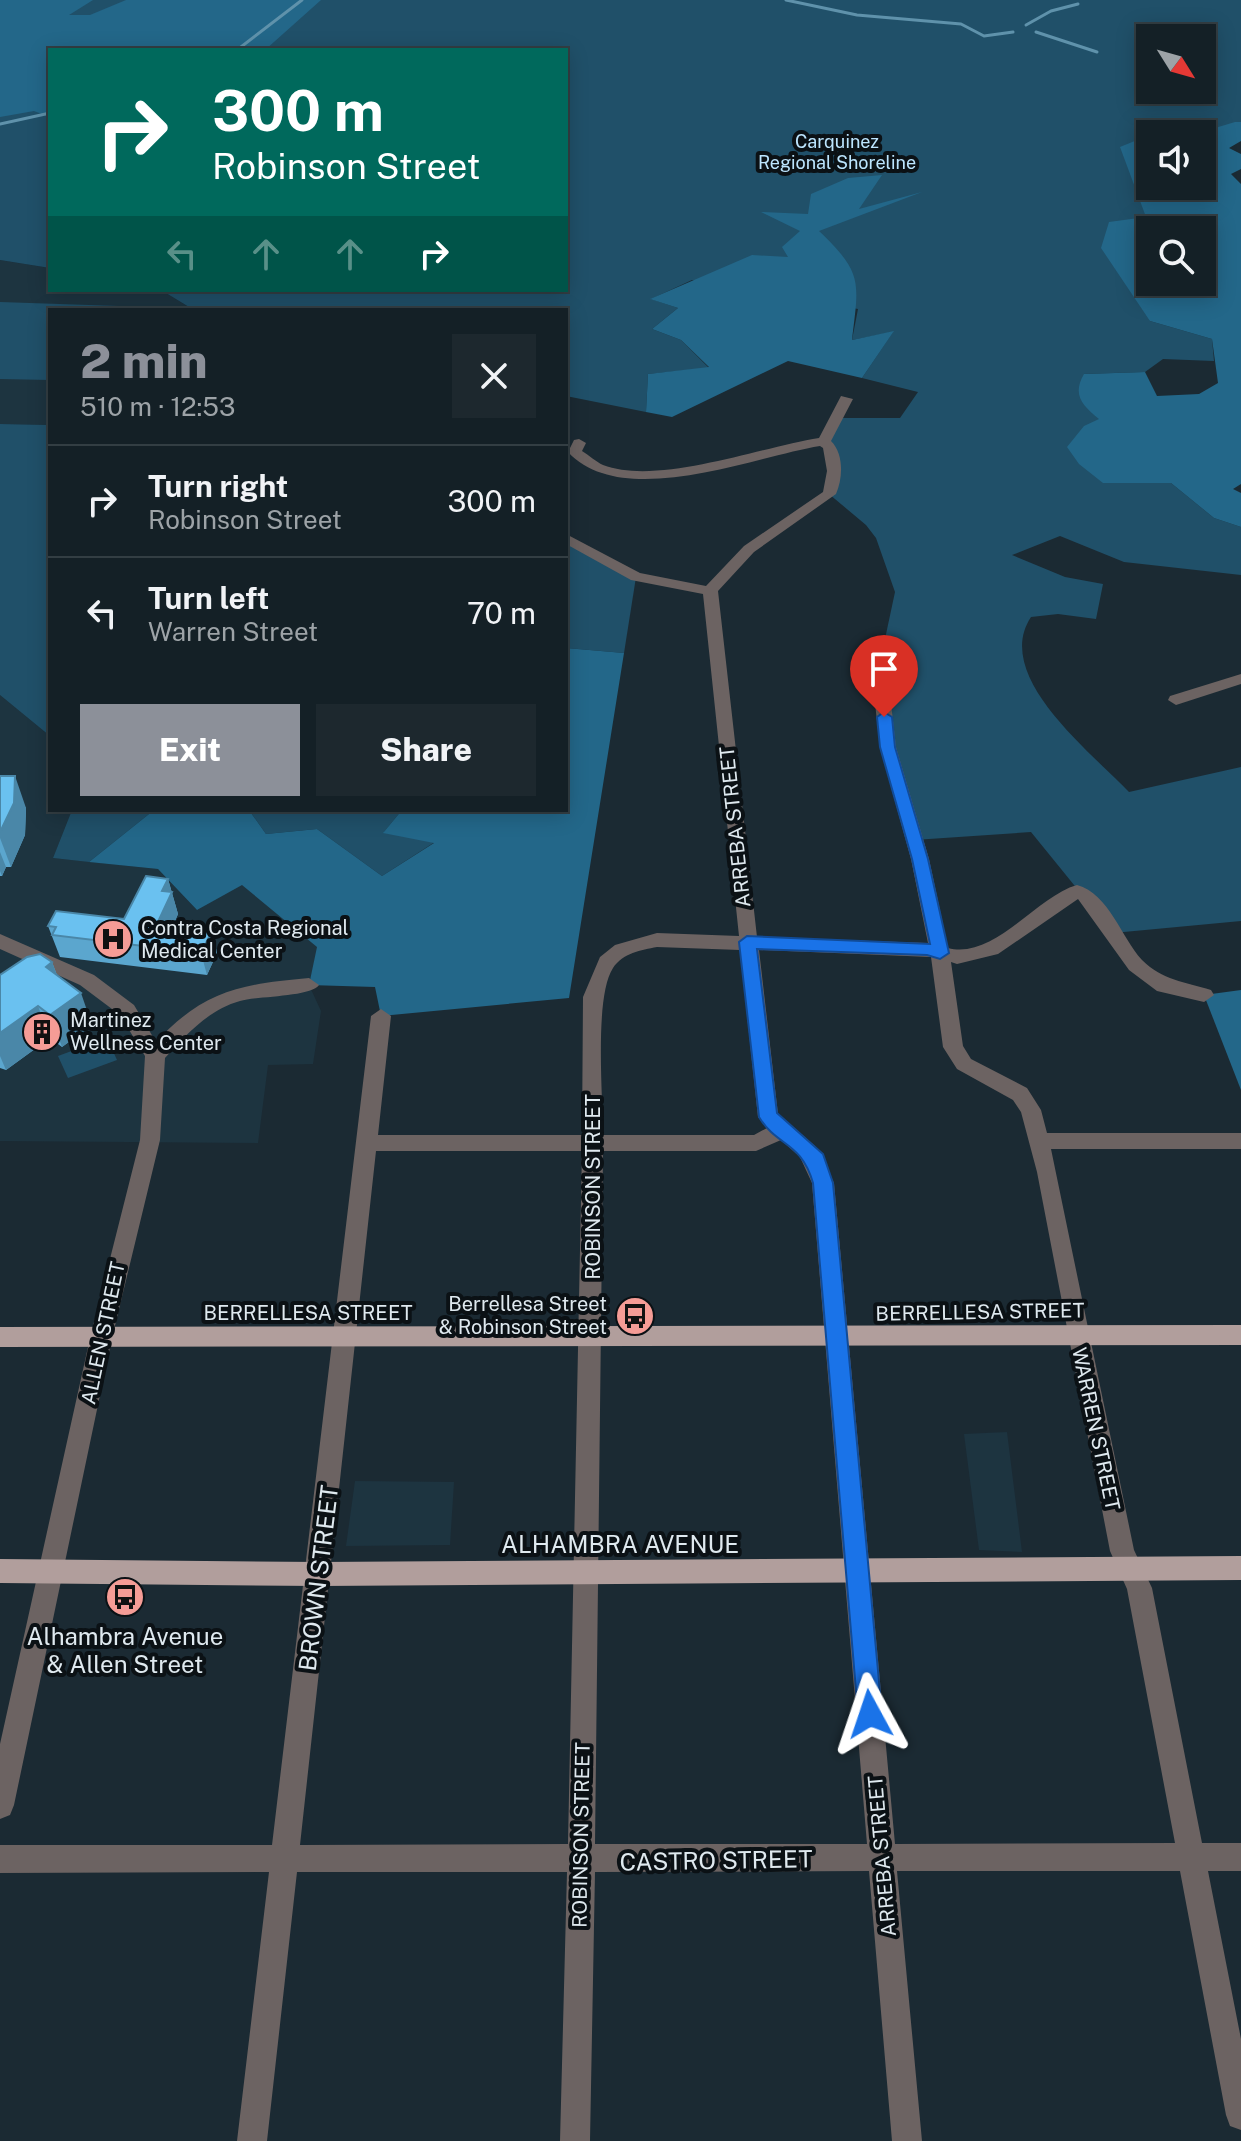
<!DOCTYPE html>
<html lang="en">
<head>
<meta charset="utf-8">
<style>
  :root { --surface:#142026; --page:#1d282e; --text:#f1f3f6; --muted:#9da3a7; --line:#333e43; --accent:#8c9099 }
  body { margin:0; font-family:"Public Sans",sans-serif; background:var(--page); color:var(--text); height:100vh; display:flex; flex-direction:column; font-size:30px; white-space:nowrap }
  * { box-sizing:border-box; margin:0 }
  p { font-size:26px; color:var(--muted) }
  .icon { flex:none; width:44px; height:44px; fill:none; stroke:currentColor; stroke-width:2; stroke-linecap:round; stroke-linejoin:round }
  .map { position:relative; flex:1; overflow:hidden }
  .details { position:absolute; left:48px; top:308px; width:520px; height:504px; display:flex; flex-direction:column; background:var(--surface); border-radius:0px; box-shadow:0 4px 20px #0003,0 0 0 2px var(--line) }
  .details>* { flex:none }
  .guide { position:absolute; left:48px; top:48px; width:520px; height:244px; border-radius:0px; box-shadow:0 4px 20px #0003,0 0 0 2px var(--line); background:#00695c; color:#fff; overflow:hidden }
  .needle { width:52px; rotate:127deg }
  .buttons { position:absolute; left:1136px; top:24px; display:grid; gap:16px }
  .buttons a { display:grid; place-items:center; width:80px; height:80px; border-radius:0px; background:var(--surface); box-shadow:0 4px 20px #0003,0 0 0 2px var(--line); font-size:40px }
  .pin { position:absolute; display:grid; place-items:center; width:68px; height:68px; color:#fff; margin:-82px -34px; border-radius:50% 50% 50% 0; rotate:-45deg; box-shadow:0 0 8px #0007 }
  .pin .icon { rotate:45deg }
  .me { position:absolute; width:88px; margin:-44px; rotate:355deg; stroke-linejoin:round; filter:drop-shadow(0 0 6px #0008) }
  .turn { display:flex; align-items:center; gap:28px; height:168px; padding:0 32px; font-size:36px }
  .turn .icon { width:104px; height:104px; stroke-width:2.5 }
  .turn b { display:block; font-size:56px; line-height:68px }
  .lanes { display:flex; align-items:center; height:76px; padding:0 32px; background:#0003; justify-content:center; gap:40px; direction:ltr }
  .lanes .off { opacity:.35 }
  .round { display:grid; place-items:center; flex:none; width:84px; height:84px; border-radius:0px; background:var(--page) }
  .head { display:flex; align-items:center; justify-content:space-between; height:136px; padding:0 32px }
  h1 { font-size:48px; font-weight:800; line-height:60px; color:var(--accent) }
  .primary-button { display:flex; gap:16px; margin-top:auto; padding:16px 32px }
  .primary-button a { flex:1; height:92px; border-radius:0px; background:var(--accent); color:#fff; font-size:32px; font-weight:800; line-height:92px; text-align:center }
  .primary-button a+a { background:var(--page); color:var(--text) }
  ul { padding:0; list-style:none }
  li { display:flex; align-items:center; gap:24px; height:112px; padding:0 32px; border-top:2px solid var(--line) }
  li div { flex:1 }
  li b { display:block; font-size:30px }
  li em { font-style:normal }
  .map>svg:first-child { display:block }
  .built { fill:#1d3440 }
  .green { fill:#205069; fill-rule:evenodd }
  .forest { fill:#236789; fill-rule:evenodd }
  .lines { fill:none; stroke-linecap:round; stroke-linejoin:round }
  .stream { stroke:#5f92ab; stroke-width:3 }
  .minor { fill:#6c6362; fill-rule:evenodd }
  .major { fill:#b19e9c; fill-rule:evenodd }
  .wall { fill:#5ba6ce }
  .shaded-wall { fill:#4a87a8 }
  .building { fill:#6ac1f0; stroke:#4a87a8; stroke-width:2 }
  .route { fill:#1a73e8; stroke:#114b97; stroke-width:2 }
  .labels { text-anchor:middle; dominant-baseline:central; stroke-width:8; stroke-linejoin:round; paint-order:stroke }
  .far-park-label { font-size:18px; fill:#bce5fe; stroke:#0b1115 }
  .street-label { font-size:20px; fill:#dfe9ef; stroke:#0b1115 }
  .poi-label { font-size:20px; fill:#dfe9ef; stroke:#0b1115; text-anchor:start }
  .near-street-label { font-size:24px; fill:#dfe9ef; stroke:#0b1115 }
  .near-poi-label { font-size:24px; fill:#dfe9ef; stroke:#0b1115 }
</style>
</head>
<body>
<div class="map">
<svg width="1241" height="2141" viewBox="0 0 1241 2141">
  <rect width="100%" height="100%" fill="#1b2a33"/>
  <g class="built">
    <path d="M0 260 50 268V290H161L194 310H50V425L0 424Z"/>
    <path d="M0 695 50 736V810H72L53 858 158 869 197 910 242 884 318 947 309 985 321 1011 313 1064 268 1065 258 1143 0 1141Z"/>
    <path d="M1007 1432 1022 1552 979 1550 964 1434Z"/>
    <path d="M355 1481 454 1482 450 1545 346 1546Z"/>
  </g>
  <g class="green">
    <path d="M0 0H1241V133L1150 134 1146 217 1150 321 1212 339 1214 361 1163 359 1145 372 1084 374 1100 419 1103 483H1171L1214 518 1241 527V575L1124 562 1060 536 1012 555 1065 577 1103 584 1096 619 1058 614 1031 617C992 676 1091 752 1129 792L1241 767V921L1113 933 1031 832 914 840 881 686 882 653 895 592 876 538 866 525 829 494 834 484 823 441 837 418H900L918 392 862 378 893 332 852 340 858 309 692 280 651 299 678 308 652 329 681 340 709 368 648 374 646 412 566 396V310H194L161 290H566V50H50V268L0 260ZM1150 38H1202V90H1150Z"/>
    <path d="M0 302 119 306 128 310H50V380L0 379Z"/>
    <path d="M0 424 50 425V736L0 695Z"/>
    <path d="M566 538 636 577 624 653 566 648Z"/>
    <path d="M72 810H154L89 862 53 858Z"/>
    <path d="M249 810H402L384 832 435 842 382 876 317 829 266 834Z"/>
    <path d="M107 1038 117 1060 68 1078 58 1056Z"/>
  </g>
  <g class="forest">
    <path d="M0 0H93L69 15H90L126 0H321L265 50H50V117L34 111 0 117Z"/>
    <path d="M1235 122H1241V141L1229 148 1241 154V169L1231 174 1241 184V484L1233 489 1241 493V527L1214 518 1171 483H1103L1079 464 1067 447 1084 426 1099 419C1082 405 1072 395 1084 374L1145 372 1157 396 1199 394 1218 383 1212 339 1150 321 1101 248 1109 222 1146 217 1120 147 1142 138 1150 139V186H1202V134H1195ZM1150 230H1202V282H1150Z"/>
    <path d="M882 175 859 209 922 192 819 231C863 273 859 281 852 340L894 331 862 378 788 361 672 417 646 412 648 374 709 367 681 340 652 329 678 308 650 299 752 255 788 257 782 247 800 231 761 212 808 214 811 194 848 178Z"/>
    <path d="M566 648 624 653 569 998 381 1016 375 987 309 985 317 947 242 885 197 910 158 869 89 862 154 810H249L266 834 317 829 382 876 434 843 383 833 402 810H566Z"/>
    <path d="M1241 990V1090L1204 995Z"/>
  </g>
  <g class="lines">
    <g class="stream">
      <path d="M786 0 857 15 961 24 984 36 1013 32"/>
      <path d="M1026 25 1051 11 1078 4"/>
      <path d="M1036 32 1097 52"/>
      <path d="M237 50 302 0"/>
      <path d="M0 124 50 113"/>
    </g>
    <g class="minor">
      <path d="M841 396 853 399 831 441C844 454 843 478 836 494L754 552 718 591 757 937 928 943 911 859 880 747 873 686 881 681 889 686 896 747 929 859 948 948C994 960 1037 896 1077 885 1109 894 1121 937 1142 960 1162 980 1185 982 1211 990L1214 995 1204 1002 1157 991 1129 970 1078 899 998 954 957 964 951 962 963 1046 971 1059 1027 1088 1041 1110 1047 1133H1241V1149H1051L1134 1550 1152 1588 1202 1843H1241V1871H1208L1241 2039V2130L1230 2126 1226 2115 1180 1871H897L922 2141H892L869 1871 595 1872 590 2141H560L567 1872H297L267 2141H237L269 1872 0 1873V1845H272L371 1016 381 1009 391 1016 378 1135H582L583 997 600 957 615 945 657 933 739 936 703 594 631 580 566 544V534L640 573 706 586 744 546 823 492 827 471 823 448 820 446C752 457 623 511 568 452L574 440 579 439 586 443 582 451C589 455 596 462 603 465 658 486 761 447 819 438ZM657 947 740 950 758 1117 767 1128 754 1135H603C603 1097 594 997 613 968 623 953 641 950 657 947ZM759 950 931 957 943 1047 957 1069 1013 1100 1021 1112 1037 1172 1110 1551 1127 1589 1175 1843 895 1844 834 1183 815 1146 778 1114ZM781 1140 800 1157 812 1183 867 1844H595L603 1151H756ZM376 1151H582L568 1844 300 1845Z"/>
      <path d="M1241 674V684L1176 705 1168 700 1170 696Z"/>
      <path d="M0 934 94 975 134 1005 156 1042C204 990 242 984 309 978L319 985C311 997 257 996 240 1001 208 1010 186 1035 165 1058L160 1140 112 1338 14 1805 10 1815 0 1819V1744L90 1338 140 1140 145 1056 120 1015 80 985 0 949Z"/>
    </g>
    <g class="major">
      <path d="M1241 1325V1345L0 1347V1327Z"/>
      <path d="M1241 1556V1580L319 1586 0 1583V1559L319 1562Z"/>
    </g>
  </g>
  <g class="wall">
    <path d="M0 775 26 808 25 835 11 867H6L2 876H0Z"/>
    <path d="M168 879 178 914 173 926 212 931 217 953 207 975 60 957 48 926 124 919Z"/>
    <path d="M52 962 57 975 92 1025 62 1047 50 1038 6 1070 0 1068V975Z"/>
  </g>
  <g class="shaded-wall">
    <path d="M15 776 26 808 25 835 11 867 0 838V832Z"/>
    <path d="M0 852 6 867 2 876 0 871Z"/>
    <path d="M168 879 178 914 163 946 157 924 162 891Z"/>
    <path d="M212 931 217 953 207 975 201 953Z"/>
    <path d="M52 962 64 994 46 967Z"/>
    <path d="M81 993 92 1025 62 1047 50 1015Z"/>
    <path d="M38 1006 50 1038 6 1070 0 1056V1033Z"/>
  </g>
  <g class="building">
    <path d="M0 776H15L14 803 0 832Z"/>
    <path d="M146 876 168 879 162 891 172 892 157 924 212 931 201 953 52 935 56 927 48 926 56 911 124 919Z"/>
    <path d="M40 954 52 962 46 967 81 993 50 1015 38 1006 0 1033V975L27 957Z"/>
  </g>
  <path class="route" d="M884 712 892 717 895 747 928 859 949 953 940 959 927 955 757 949 777 1113 823 1154 833 1183 882 1714 879 1722 870 1726 862 1722 858 1714 813 1183C801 1141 777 1147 759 1117L739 942 747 936 930 944 912 859 880 747 877 717Z"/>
  <defs>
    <symbol id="hospital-disc" viewBox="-11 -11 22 22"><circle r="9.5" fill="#f59c96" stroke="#0b1115"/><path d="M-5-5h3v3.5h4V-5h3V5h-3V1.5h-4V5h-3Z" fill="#111"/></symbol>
    <symbol id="building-disc" viewBox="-11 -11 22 22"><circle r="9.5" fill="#f59c96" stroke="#0b1115"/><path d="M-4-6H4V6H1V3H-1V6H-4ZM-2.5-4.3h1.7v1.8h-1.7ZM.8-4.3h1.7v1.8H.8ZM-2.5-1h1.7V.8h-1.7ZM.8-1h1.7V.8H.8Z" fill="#111"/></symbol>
    <symbol id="bus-disc" viewBox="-11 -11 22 22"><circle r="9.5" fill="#f59c96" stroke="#0b1115"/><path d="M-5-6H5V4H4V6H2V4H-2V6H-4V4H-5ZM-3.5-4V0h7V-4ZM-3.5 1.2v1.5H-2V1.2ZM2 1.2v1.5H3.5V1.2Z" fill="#111"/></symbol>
  </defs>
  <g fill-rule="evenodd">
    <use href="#hospital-disc" x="91" y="917" width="44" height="44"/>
    <use href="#building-disc" x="20" y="1010" width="44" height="44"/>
    <use href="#bus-disc" x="613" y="1294" width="44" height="44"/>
    <use href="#bus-disc" x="103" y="1575" width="44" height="44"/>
  </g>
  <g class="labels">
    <g class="far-park-label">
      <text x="837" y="141">Carquinez<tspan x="837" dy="21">Regional Shoreline</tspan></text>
    </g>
    <g class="street-label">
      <text transform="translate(735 827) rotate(-96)">ARREBA STREET</text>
      <text transform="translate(593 1187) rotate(-90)">ROBINSON STREET</text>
      <text transform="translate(980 1312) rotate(-1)">BERRELLESA STREET</text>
      <text x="308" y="1313">BERRELLESA STREET</text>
      <text transform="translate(103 1333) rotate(-78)">ALLEN STREET</text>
      <text transform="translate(1096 1429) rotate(78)">WARREN STREET</text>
      <text transform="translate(581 1835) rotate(-89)">ROBINSON STREET</text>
      <text transform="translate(882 1856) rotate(-95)">ARREBA STREET</text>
    </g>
    <g class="poi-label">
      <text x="141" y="928">Contra Costa Regional<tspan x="141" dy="23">Medical Center</tspan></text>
      <text x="70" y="1020">Martinez<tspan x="70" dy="23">Wellness Center</tspan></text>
      <text x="607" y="1304" text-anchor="end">Berrellesa Street<tspan x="607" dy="23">&amp; Robinson Street</tspan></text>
    </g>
    <g class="near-street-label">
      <text x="620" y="1544">ALHAMBRA AVENUE</text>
      <text transform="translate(318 1578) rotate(-83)">BROWN STREET</text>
      <text transform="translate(716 1860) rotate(-1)">CASTRO STREET</text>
    </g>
    <g class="near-poi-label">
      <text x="125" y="1636">Alhambra Avenue<tspan x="125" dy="28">&amp; Allen Street</tspan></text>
    </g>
  </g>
</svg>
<div class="buttons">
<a><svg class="needle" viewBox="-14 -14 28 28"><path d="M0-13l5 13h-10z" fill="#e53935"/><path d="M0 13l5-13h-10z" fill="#9da3a7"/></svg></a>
<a><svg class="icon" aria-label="sound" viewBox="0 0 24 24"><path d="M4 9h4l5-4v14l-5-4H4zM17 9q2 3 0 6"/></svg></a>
<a><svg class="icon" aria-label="search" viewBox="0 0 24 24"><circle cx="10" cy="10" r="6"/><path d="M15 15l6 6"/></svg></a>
</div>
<div class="pin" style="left:884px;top:717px;background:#d93025"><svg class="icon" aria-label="arrive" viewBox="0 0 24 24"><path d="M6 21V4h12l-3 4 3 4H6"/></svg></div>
<svg class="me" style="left:870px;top:1714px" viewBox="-20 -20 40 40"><path d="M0-17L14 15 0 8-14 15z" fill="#1a73e8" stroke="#fff" stroke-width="4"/></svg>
<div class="guide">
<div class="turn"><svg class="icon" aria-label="right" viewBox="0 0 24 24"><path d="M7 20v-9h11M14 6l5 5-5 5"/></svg><div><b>300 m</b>Robinson Street</div></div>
<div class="lanes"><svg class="icon off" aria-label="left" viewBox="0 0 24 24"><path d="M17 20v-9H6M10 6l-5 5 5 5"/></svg><svg class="icon off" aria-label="ahead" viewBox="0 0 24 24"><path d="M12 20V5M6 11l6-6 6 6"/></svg><svg class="icon off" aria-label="ahead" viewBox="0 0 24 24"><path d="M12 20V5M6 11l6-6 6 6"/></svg><svg class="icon" aria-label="right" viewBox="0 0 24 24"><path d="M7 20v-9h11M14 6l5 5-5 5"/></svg></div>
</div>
<section class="details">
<div class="head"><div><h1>2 min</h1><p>510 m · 12:53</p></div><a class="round"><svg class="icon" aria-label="close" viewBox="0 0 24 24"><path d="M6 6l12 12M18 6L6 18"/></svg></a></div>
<ul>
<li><svg class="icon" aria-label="right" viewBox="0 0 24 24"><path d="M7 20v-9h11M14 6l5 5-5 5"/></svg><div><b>Turn right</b><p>Robinson Street</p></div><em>300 m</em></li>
<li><svg class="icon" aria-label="left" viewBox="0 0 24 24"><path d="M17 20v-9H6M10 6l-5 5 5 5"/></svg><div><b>Turn left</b><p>Warren Street</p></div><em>70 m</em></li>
</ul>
<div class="primary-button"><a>Exit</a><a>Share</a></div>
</section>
</div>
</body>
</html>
